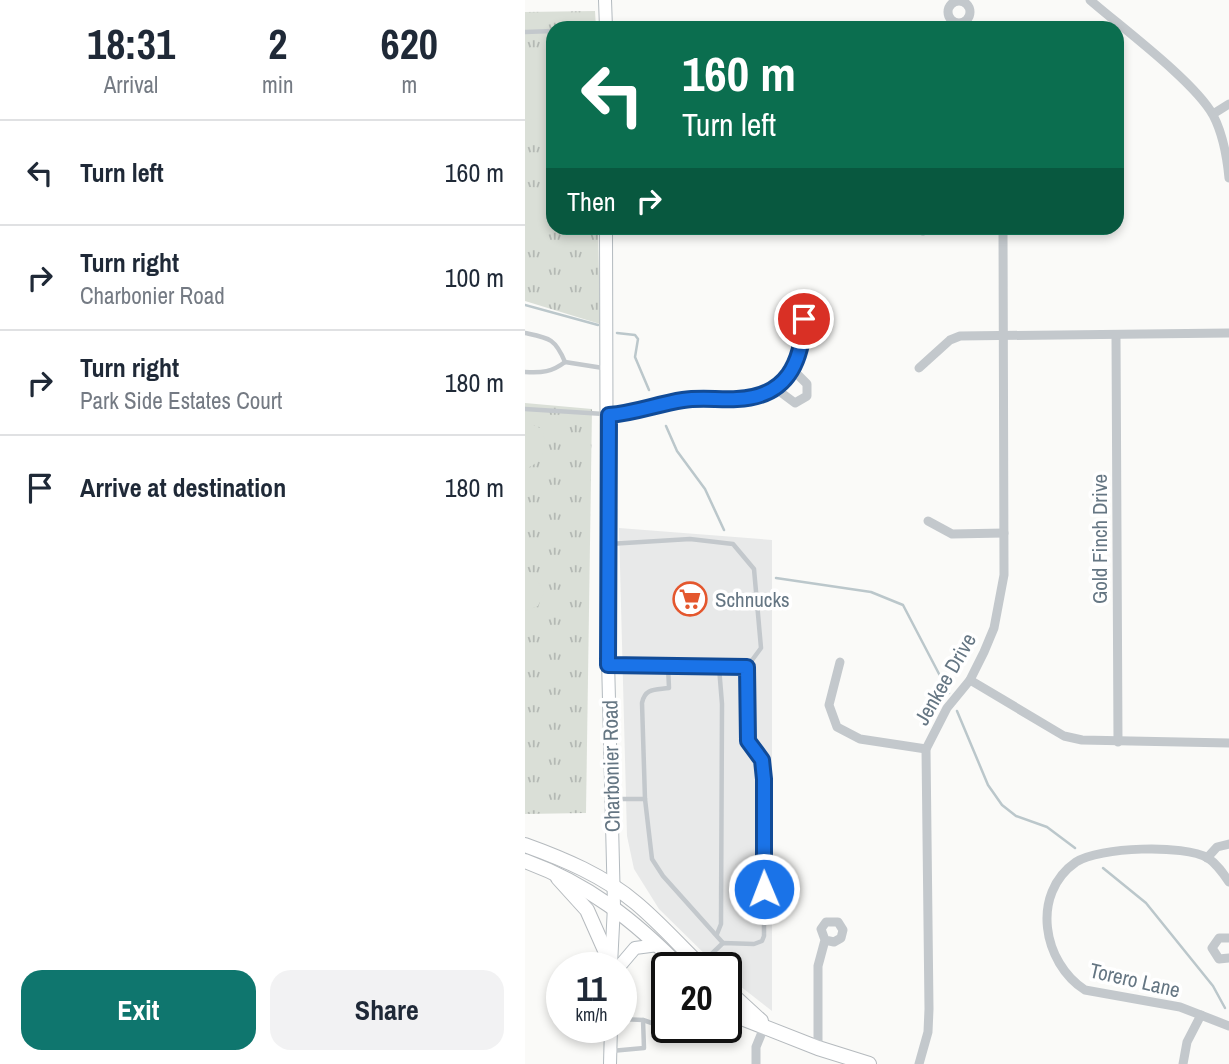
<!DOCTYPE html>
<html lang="en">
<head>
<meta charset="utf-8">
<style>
  :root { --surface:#fff; --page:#f2f2f3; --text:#1f2937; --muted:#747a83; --line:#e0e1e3; --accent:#0f766e }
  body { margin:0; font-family:"Archivo Narrow",sans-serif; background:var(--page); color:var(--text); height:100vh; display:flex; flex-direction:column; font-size:26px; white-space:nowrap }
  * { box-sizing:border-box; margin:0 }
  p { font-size:23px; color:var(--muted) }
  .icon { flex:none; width:38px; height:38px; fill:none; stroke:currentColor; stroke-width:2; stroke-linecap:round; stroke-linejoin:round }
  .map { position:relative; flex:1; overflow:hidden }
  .side { display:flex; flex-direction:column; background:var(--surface); width:525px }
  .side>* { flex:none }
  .top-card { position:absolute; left:21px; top:21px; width:578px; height:214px; border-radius:21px; box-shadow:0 4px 10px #0003; background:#0b6e4f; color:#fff; overflow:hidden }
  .speed { position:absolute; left:21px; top:952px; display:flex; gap:14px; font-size:35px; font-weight:700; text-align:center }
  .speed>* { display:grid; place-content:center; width:91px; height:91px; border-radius:50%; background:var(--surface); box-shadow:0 4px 10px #0003; line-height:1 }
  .speed small { font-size:18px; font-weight:400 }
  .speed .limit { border:4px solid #111; border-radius:10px; background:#fff; color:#111 }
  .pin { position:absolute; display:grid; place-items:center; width:60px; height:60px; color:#fff; margin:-30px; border:4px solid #fff; border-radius:50%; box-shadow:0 2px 7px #0007 }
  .me { position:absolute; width:77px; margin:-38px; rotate:359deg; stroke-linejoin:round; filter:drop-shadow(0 0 5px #0008) }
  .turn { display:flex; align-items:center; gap:24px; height:147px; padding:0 21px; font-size:32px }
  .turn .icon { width:91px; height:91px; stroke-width:2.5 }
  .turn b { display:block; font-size:49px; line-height:60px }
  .then { display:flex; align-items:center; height:66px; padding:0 21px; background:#0003; gap:14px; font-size:26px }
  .eta { display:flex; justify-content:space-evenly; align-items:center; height:119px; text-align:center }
  .eta b { font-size:42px; font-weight:700; line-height:49px }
  .button { display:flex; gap:14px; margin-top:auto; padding:14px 21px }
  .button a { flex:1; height:80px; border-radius:21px; background:var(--accent); color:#fff; font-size:28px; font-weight:700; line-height:80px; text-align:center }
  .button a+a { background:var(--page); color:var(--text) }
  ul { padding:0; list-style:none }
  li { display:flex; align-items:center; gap:21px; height:105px; padding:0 21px; border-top:2px solid var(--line) }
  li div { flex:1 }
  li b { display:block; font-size:26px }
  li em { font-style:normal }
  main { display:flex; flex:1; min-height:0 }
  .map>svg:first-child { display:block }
  .built { fill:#e8e9e9 }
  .park { fill:url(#park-tufts) }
  .pitch { fill:#dadfd7 }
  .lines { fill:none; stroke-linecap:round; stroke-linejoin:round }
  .stream { stroke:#bbc7cb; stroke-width:2.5 }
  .secondary-casing { stroke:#b3babf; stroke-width:14 }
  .primary-casing { stroke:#b5babe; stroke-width:16 }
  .service { stroke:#c3c8cc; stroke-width:4.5 }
  .minor { stroke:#c3c8cc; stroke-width:9 }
  .secondary { stroke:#fff; stroke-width:12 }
  .primary { stroke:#fff; stroke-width:14 }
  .route-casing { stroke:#114b97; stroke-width:18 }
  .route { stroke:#1a73e8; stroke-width:12 }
  .labels { text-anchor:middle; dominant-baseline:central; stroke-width:7; stroke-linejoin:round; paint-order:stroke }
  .street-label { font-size:21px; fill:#657683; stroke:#fff }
  .poi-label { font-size:21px; fill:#657683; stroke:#fff; text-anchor:start }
</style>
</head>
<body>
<main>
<section class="side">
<div class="eta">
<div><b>18:31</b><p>Arrival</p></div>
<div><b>2</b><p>min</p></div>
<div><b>620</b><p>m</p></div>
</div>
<ul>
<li><svg class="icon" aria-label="left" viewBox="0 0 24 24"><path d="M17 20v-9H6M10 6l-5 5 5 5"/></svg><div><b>Turn left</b></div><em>160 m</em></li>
<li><svg class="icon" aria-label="right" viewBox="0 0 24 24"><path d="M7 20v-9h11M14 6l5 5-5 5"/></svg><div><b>Turn right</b><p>Charbonier Road</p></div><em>100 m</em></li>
<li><svg class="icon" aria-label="right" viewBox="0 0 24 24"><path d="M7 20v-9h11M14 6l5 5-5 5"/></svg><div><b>Turn right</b><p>Park Side Estates Court</p></div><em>180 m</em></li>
<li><svg class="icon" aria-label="arrive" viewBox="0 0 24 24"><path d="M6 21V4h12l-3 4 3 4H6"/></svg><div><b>Arrive at destination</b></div><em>180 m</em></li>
</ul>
<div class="button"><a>Exit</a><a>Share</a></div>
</section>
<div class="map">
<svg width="704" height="1064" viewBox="0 0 704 1064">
  <defs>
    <pattern id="park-tufts" width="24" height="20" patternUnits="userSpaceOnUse" patternTransform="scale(1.75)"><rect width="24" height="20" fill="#dadfd7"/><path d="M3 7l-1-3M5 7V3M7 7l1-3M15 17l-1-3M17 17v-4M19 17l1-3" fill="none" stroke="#b4b9b4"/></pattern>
  </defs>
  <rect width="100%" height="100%" fill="#fafaf8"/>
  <path class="built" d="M94 528 247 540V1011L206 979 201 975V968H194L134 909 109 869 102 836Z"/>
  <g class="park">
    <path d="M70 11 71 28H28V228H73L75 324 0 301V12Z"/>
    <path d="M0 403 67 409 61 813 0 814Z"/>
  </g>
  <g class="pitch">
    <path d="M0 67H11C28 85 36 121 0 120Z"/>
    <path d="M0 187C27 186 28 205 28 226L16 239 0 238Z"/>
    <path d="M0 421 17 429C23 447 19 462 0 469Z"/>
    <path d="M0 569 10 576 19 593 13 606 0 611Z"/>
  </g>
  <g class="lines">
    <g class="stream">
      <path d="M0 305 73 325"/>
      <path d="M92 333 110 335 113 339 110 357 124 390"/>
      <path d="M141 426 152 451 180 489 199 530"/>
      <path d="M251 578 346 592 378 605 424 693"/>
      <path d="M432 711 463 785 477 805 491 816 522 827 550 848"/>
      <path d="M578 868 621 903 688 986 700 1008"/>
    </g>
    <defs>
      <g id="secondary">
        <path d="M80 0 81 28"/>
        <path d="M81 228 82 618 89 906 86 965"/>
        <path d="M93 968 110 948 133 945"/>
        <path d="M85 1064 86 1027"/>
      </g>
      <g id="primary">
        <path d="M0 845C39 859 79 876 111 903 135 923 156 947 178 968"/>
        <path d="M0 861C63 884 109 920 156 968"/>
        <path d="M33 878 62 910 86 964"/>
        <path d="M201 989 236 1021"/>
        <path d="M201 1008 214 1017 293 1048 344 1064"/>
      </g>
    </defs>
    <use href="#secondary" class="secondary-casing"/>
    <use href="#primary" class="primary-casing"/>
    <g class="service">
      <path d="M0 32 28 31"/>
      <path d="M0 333C24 338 30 338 40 362"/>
      <path d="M40 362 78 368"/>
      <path d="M0 372C17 373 27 372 40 362"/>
      <path d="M0 409 79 414"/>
      <path d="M84 544 165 539 208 544 229 569 236 648 222 667 86 665"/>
      <path d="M143 666 144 688C130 690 120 688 117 703L120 799 127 859 138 876 198 943"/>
      <path d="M88 799H120"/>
      <path d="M192 934 196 924 197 704 194 667"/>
      <path d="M176 964 198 943 229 944 237 941 239 936V779L235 756 223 741 222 667"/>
      <path d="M118 1020 156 1033"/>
      <path d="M86 1051 119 1048 118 1020 96 1019"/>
    </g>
    <g class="minor">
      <path d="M565 0C596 27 669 81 688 115 698 134 702 157 704 178"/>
      <circle cx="434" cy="12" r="11"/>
      <path d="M688 114 704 104"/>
      <path d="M391 228 398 231 406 228"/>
      <path d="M591 336 593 742"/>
      <path d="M394 368 425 340 435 336 704 333"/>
      <path d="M250 388 270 403 282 396V384L268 370"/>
      <path d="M84 415C110 413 132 404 158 400 175 397 194 400 212 399 262 397 277 363 279 319"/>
      <path d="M403 521 427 534 479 533"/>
      <path d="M315 662 304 705 312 727 335 739 401 749"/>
      <path d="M445 680 539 736 557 740 704 743"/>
      <path d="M682 858 692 847 704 844"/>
      <path d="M704 882C698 873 692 864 683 858 659 844 574 847 551 862 505 894 518 963 560 990L655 1007 704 1026"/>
      <path d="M704 938H694L687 948 694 959 704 958"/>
      <path d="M293 1048V966L300 940 296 929 301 922H313L318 930 316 938 309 942 300 940"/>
      <path d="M231 1064V1047L240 1025"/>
      <path d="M394 1064 403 1032 404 1009 401 749 422 708 445 680 459 652 469 628 479 575 478 228"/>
      <path d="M658 1064 662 1042 676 1015"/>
    </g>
    <use href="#secondary" class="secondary"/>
    <use href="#primary" class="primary"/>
  </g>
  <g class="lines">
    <defs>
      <path id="route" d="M239 889V779L237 760 223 741 222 667 83 665 84 415C110 413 132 404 158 400 175 397 194 400 212 399 262 397 277 363 279 319"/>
    </defs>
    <use href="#route" class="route-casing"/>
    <use href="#route" class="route"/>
  </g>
  <defs>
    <symbol id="supermarket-ring" viewBox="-11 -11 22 22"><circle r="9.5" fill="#fff" stroke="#e4572e" stroke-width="1.5"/><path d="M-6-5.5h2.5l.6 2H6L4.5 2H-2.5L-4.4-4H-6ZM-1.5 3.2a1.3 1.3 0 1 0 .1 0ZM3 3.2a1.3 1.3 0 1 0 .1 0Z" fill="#e4572e"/></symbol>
  </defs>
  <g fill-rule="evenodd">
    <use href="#supermarket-ring" x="146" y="580" width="38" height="38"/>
  </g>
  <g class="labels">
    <g class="street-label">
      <text transform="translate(574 539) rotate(-90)">Gold Finch Drive</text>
      <text transform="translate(420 679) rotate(-60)">Jenkee Drive</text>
      <text transform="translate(86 766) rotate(-91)">Charbonier Road</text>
      <text transform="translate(610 980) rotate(13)">Torero Lane</text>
    </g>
    <g class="poi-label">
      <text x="190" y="599">Schnucks</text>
    </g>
  </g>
</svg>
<div class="speed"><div>11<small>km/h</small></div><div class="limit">20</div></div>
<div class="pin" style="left:279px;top:319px;background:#d93025"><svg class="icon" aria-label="arrive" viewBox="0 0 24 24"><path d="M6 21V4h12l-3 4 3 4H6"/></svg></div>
<svg class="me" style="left:239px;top:889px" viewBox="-20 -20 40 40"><circle r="17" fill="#1a73e8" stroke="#fff" stroke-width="3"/><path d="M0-11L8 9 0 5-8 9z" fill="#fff"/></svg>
<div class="top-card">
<div class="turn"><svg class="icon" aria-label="left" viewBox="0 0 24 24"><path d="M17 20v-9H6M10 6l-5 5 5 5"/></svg><div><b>160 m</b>Turn left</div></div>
<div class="then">Then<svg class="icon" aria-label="right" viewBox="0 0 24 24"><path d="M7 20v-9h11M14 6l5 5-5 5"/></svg></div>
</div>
</div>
</main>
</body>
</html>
